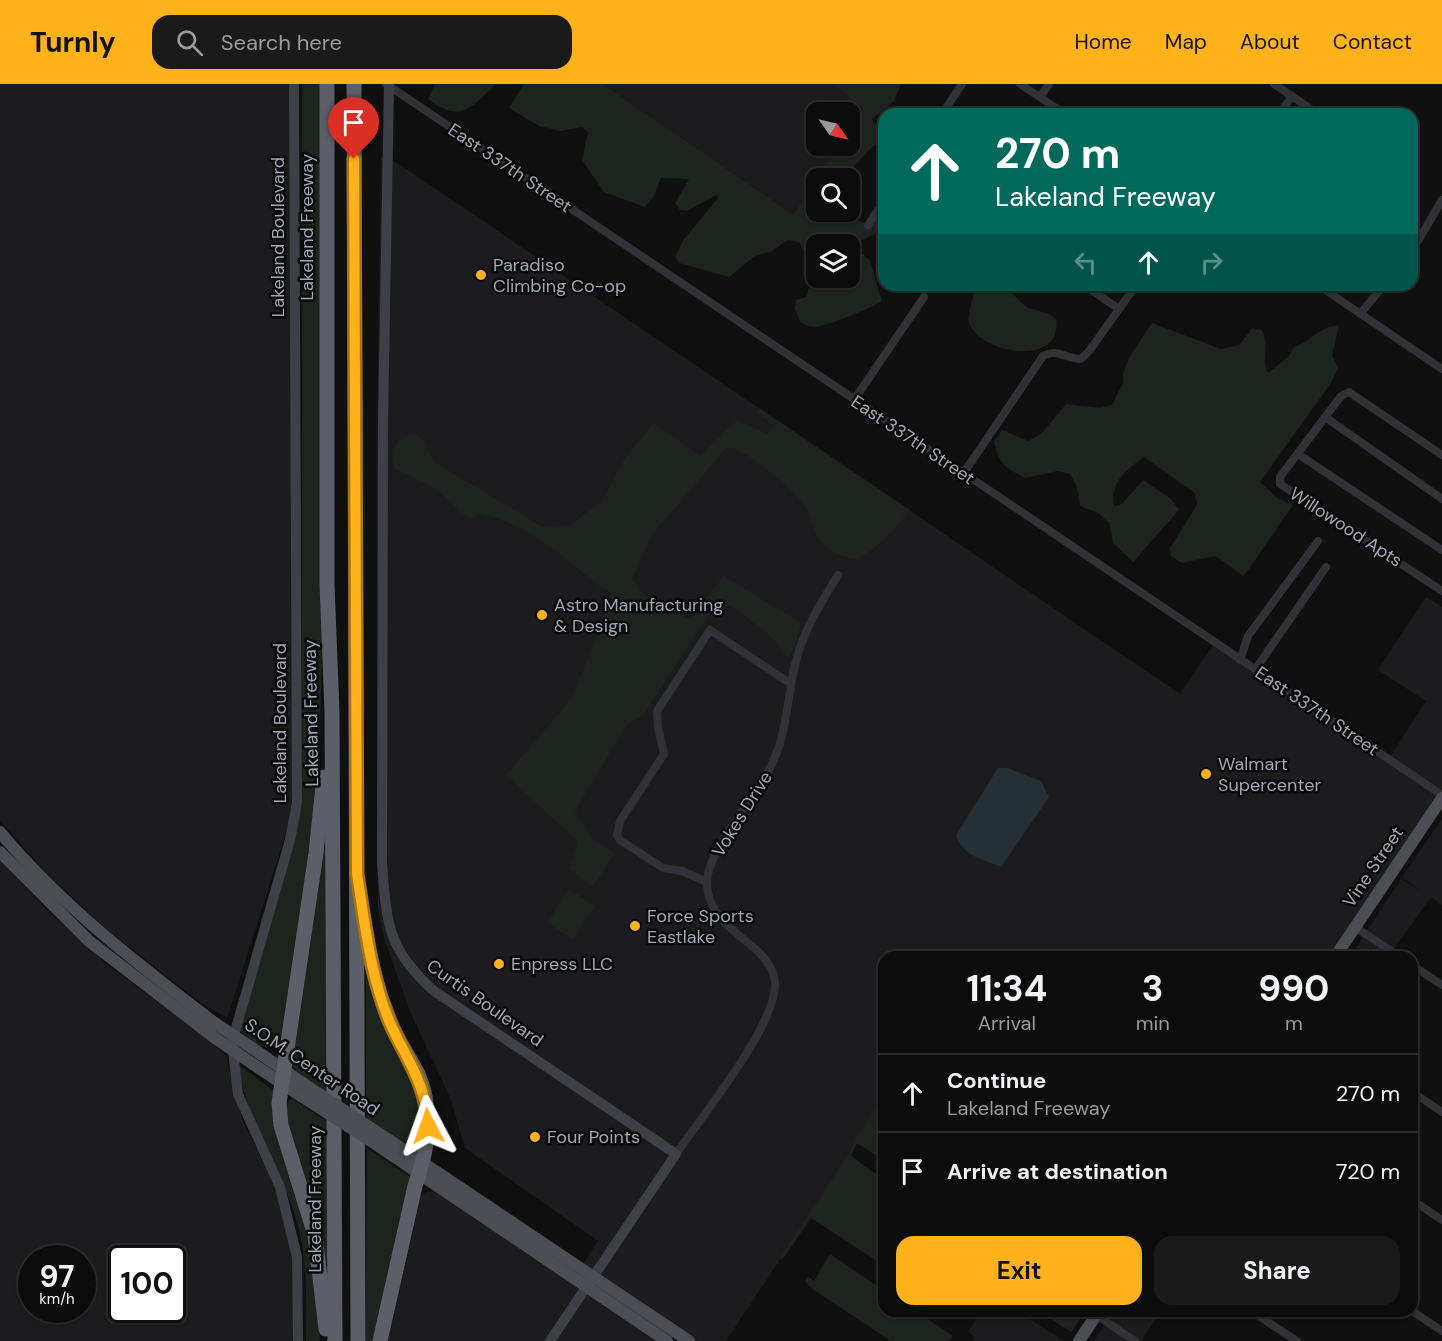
<!DOCTYPE html>
<html lang="en">
<head>
<meta charset="utf-8">
<style>
  :root { --surface:#0c0c0d; --page:#1a1a1b; --text:#f1f3f6; --muted:#9a9b9d; --line:#2c2c2e; --accent:#ffb21a }
  body { margin:0; font-family:"DM Sans",sans-serif; background:var(--page); color:var(--text); height:100vh; display:flex; flex-direction:column; font-size:22px; white-space:nowrap }
  * { box-sizing:border-box; margin:0 }
  p { font-size:20px; color:var(--muted) }
  .icon { flex:none; width:33px; height:33px; fill:none; stroke:currentColor; stroke-width:2; stroke-linecap:round; stroke-linejoin:round }
  .map { position:relative; flex:1; overflow:hidden }
  .panel { position:absolute; left:878px; top:867px; width:540px; height:366px; display:flex; flex-direction:column; background:var(--surface); border-radius:18px; box-shadow:0 2px 4px #0004,0 0 0 2px var(--line) }
  .panel>* { flex:none }
  .guide { position:absolute; left:878px; top:24px; width:540px; height:183px; border-radius:18px; box-shadow:0 2px 4px #0004,0 0 0 2px var(--line); background:#00695c; color:#fff; overflow:hidden }
  .needle { width:39px; rotate:124deg }
  .controls { position:absolute; left:806px; top:18px; display:grid; gap:12px }
  .controls a { display:grid; place-items:center; width:54px; height:54px; border-radius:12px; background:var(--surface); box-shadow:0 2px 4px #0004,0 0 0 2px var(--line); font-size:30px }
  .speed { position:absolute; left:18px; top:1161px; display:flex; gap:12px; font-size:30px; font-weight:700; text-align:center }
  .speed>* { display:grid; place-content:center; width:78px; height:78px; border-radius:50%; background:var(--surface); box-shadow:0 2px 4px #0004,0 0 0 2px var(--line); line-height:1 }
  .speed small { font-size:15px; font-weight:400 }
  .speed .limit { border:3px solid #111; border-radius:9px; background:#fff; color:#111 }
  .pin { position:absolute; display:grid; place-items:center; width:51px; height:51px; color:#fff; margin:-62px -26px; border-radius:50% 50% 50% 0; rotate:-45deg; box-shadow:0 0 6px #0007 }
  .pin .icon { rotate:45deg }
  .me { position:absolute; width:66px; margin:-33px; rotate:356deg; stroke-linejoin:round; filter:drop-shadow(0 0 4px #0008) }
  .turn { display:flex; align-items:center; gap:21px; height:126px; padding:0 18px; font-size:27px }
  .turn .icon { width:78px; height:78px; stroke-width:2.5 }
  .turn b { display:block; font-size:42px; line-height:51px }
  .lanes { display:flex; align-items:center; height:57px; padding:0 18px; background:#0003; justify-content:center; gap:30px; direction:ltr }
  .lanes .off { opacity:.35 }
  .eta { display:flex; justify-content:space-evenly; align-items:center; height:102px; text-align:center }
  .eta b { font-size:36px; font-weight:700; line-height:42px }
  .button { display:flex; gap:12px; margin-top:auto; padding:12px 18px }
  .button a { flex:1; height:69px; border-radius:18px; background:var(--accent); color:#111; font-size:24px; font-weight:700; line-height:69px; text-align:center }
  .button a+a { background:var(--page); color:var(--text) }
  ul { padding:0; list-style:none }
  li { display:flex; align-items:center; gap:18px; height:78px; padding:0 18px; border-top:2px solid var(--line) }
  li div { flex:1 }
  li b { display:block; font-size:22px }
  li em { font-style:normal }
  header { display:flex; align-items:center; gap:36px; box-sizing:border-box; height:84px; padding:0 30px; background:var(--accent); color:#111 }
  header strong { font-size:28px }
  nav { display:flex; gap:33px; margin-inline-start:auto; font-size:21px }
  .search { width:420px; height:54px; background:var(--page); display:flex; align-items:center; gap:15px; box-sizing:border-box; padding:0 21px; border-radius:18px; color:var(--muted); font-size:22px }
  .map>svg:first-child { display:block }
  .built { fill:#1c1c1e; fill-rule:evenodd }
  .green { fill:#1c241d; fill-rule:evenodd }
  .water { fill:#252f36 }
  .lines { fill:none; stroke-linecap:round; stroke-linejoin:round }
  .street { stroke:#313237; stroke-width:8 }
  .secondary { stroke:#3e4047; stroke-width:10 }
  .primary { stroke:#4c4e56; stroke-width:12 }
  .highway { stroke:#5c5f68; stroke-width:15 }
  .primary-bridge { stroke:#4c4e56; stroke-width:12 }
  .route-casing { stroke:#a67411; stroke-width:15 }
  .route { stroke:#ffb21a; stroke-width:10 }
  .poi-dot { fill:#ffb21a; stroke:#0b0b0c; stroke-width:2 }
  .labels { text-anchor:middle; dominant-baseline:central; stroke-width:5; stroke-linejoin:round; paint-order:stroke }
  .street-label { font-size:18px; fill:#a0a6b4; stroke:#0b0b0c }
  .poi-label { font-size:18px; fill:#a0a6b4; stroke:#0b0b0c; text-anchor:start }
</style>
</head>
<body>
<header>
<strong>Turnly</strong>
<div class="search"><svg class="icon" aria-label="search" viewBox="0 0 24 24"><circle cx="10" cy="10" r="6"/><path d="M15 15l6 6"/></svg>Search here</div>
<nav><a>Home</a><a>Map</a><a>About</a><a>Contact</a></nav>
</header>
<div class="map">
<svg width="1442" height="1257" viewBox="0 0 1442 1257">
  <rect width="100%" height="100%" fill="#101011"/>
  <g class="built">
    <path d="M0 0H289L293 717 291 734 227 934 201 919 110 848 46 789 0 736Z"/>
    <path d="M603 0H833L864 24 849 46V28H816V62H839L793 130Z"/>
    <path d="M381 73 396 78 1180 610 1214 560 1441 712 1332 873H884L883 1076 857 1059 726 1257H697L582 1182 598 1157 465 1064 451 1016 409 925 384 854 378 825 377 357Z"/>
    <path d="M1426 513 1442 523V709L1390 673 1426 617 1378 586Z"/>
    <path d="M1442 735V821L1431 813 1388 873H1350L1401 795 1421 807 1402 793Z"/>
    <path d="M0 776 48 827 110 883 209 956 226 972 242 1035 277 1106 292 1165 294 1257H0ZM32 1174H82V1226H32ZM122 1174H172V1226H122Z"/>
    <path d="M436 1107 658 1257H388L421 1112 426 1108Z"/>
    <path d="M982 1227H1017L1064 1257H972L975 1253 968 1248Z"/>
    <path d="M1114 1227H1161L1141 1257H1094Z"/>
  </g>
  <g class="green">
    <path d="M302 0H322L324 460 319 699 281 955 269 964 255 959 238 946 302 720Z"/>
    <path d="M435 0H496C470 24 462 40 428 15Z"/>
    <path d="M524 0H603L793 130 816 96V128H845L863 139 879 137 882 147 852 160 870 177 882 217C872 224 825 243 814 243 809 243 804 240 800 238L795 225 796 216 806 213C813 197 809 172 799 158L788 156 772 167 755 172 729 193 679 179 675 173 684 155 718 114 716 111 687 127 680 126 675 119 689 95 661 94 654 112 645 123 604 108 582 76 588 48 582 43 561 47 539 42 509 24ZM816 160H849V194H816Z"/>
    <path d="M833 0H901L894 17 872 35 883 54 869 66 843 94H817L839 62H849V46L863 24Z"/>
    <path d="M976 201 1008 205 1026 223 1049 230 1056 235C1063 284 980 270 969 239 967 231 973 217 974 207L967 202Z"/>
    <path d="M1152 239 1221 265 1239 261 1252 245 1262 246C1270 263 1261 275 1268 289L1289 272 1294 263C1311 258 1322 240 1339 242L1332 271 1338 284 1331 299 1260 398 1277 414 1293 421 1244 492 1215 472 1182 479 1171 472 1170 464 1197 421 1195 409 1144 373C1126 386 1110 398 1114 422L1122 420 1143 396 1171 415 1179 426 1133 478 1113 459 1109 439 1098 429 1080 422 1077 403 1070 390 1058 387 1025 394C1005 383 1000 382 994 358L1002 346 1028 357 1041 350 1066 320 1100 324 1112 321 1123 299V290L1129 274Z"/>
    <path d="M759 324 910 426C894 446 880 463 857 475 839 473 821 464 814 446 811 439 810 430 806 424 791 405 750 366 727 363L651 452 632 495 643 510 689 535 724 492 801 539 796 560 788 573C780 569 779 562 773 555 760 543 734 521 718 517L644 630 626 642 575 727 594 756 615 769 593 803 569 785 578 758 506 691 572 614 604 534 611 508 603 505C564 474 531 441 481 430L473 435 464 431 435 404 394 384C390 366 397 352 415 349L424 357 434 378 543 443 570 441 602 417 625 374 654 339 700 372 737 336 768 350 773 341 755 328Z"/>
    <path d="M325 765 326 1008 297 988 290 978 322 766Z"/>
    <path d="M569 805 595 822 573 855 547 839Z"/>
    <path d="M366 871 420 1002 421 1054 417 1063 405 1061 366 1034Z"/>
    <path d="M238 980 273 1006 312 1150 320 1257H306C306 1218 308 1177 297 1138 282 1084 246 1036 238 980Z"/>
    <path d="M292 1014 327 1038 328 1179H324L294 1068 284 1022Z"/>
    <path d="M881 1021 883 1076 857 1059 851 1072 883 1095V1181L811 1134 782 1176 780 1174 851 1067 853 1058 876 1024Z"/>
    <path d="M367 1064 411 1094 377 1257H366Z"/>
    <path d="M830 1170 883 1206 884 1227H915L953 1252 950 1257H891L811 1204 805 1197 808 1193 814 1197Z"/>
    <path d="M1038 1227H1086L1071 1248Z"/>
  </g>
  <path class="water" d="M998 684H1008L1041 697 1049 713 1001 783C982 775 963 772 956 751Z"/>
  <g class="lines">
    <g class="street">
      <path d="M386 0 1442 711"/>
      <path d="M1020 0 1065 30"/>
      <path d="M1274 0 1318 30"/>
      <path d="M1040 13 1049 0"/>
      <path d="M942 30 962 0"/>
      <path d="M1279 30 1292 12"/>
      <path d="M868 141 884 117"/>
      <path d="M1412 167 1442 116"/>
      <path d="M1084 201 1119 225"/>
      <path d="M1318 201 1442 285"/>
      <path d="M1360 230 1384 201"/>
      <path d="M854 316 924 213"/>
      <path d="M1325 333 1442 415"/>
      <path d="M1298 370 1442 466"/>
      <path d="M1442 371 1349 308 1341 312 1280 393V400L1442 507"/>
      <path d="M963 390 1043 272C1058 264 1066 275 1081 275L1090 266 1136 201"/>
      <path d="M1240 576 1248 552 1318 457"/>
      <path d="M1255 586 1326 483"/>
      <path d="M707 798 682 787 663 784 620 756 617 751 620 737 664 670 658 644 657 627 710 546 791 600"/>
      <path d="M1355 843 1400 873"/>
      <path d="M1412 881 1442 901"/>
      <path d="M1412 1008 1442 1028"/>
      <path d="M676 1070C701 1033 777 941 775 899 774 882 760 868 748 859 728 843 706 826 707 797 709 763 755 715 771 682 787 650 787 615 795 581 803 547 820 520 838 491"/>
      <path d="M1412 1116 1442 1136"/>
      <path d="M1251 1227 1297 1257"/>
      <path d="M1412 1227 1442 1247"/>
      <path d="M1096 1231 1135 1257"/>
    </g>
    <g class="secondary">
      <path d="M294 0 297 719 290 756 232 958 238 1010 280 1103 297 1173 298 1257"/>
      <path d="M389 0 383 339 382 780C387 840 387 865 434 907L676 1070 550 1257"/>
    </g>
    <g class="primary">
      <path d="M0 748C62 822 140 882 216 940"/>
      <path d="M0 768 89 857 215 954"/>
      <path d="M1335 873 1442 714"/>
      <path d="M252 964 301 998"/>
      <path d="M253 980 301 1012"/>
      <path d="M389 1056 689 1257"/>
      <path d="M371 1057 667 1257"/>
      <path d="M1079 1257 1099 1227"/>
    </g>
    <g class="highway">
      <path d="M327 0V500L332 628 335 1257"/>
      <path d="M354 0 358 1257"/>
      <path d="M324 693 316 769 279 1019 281 1041 315 1151 326 1245"/>
      <path d="M364 840C369 874 377 906 390 937 397 956 409 972 418 990 434 1026 428 1066 415 1102L380 1257"/>
    </g>
    <g class="primary-bridge">
      <path d="M216 940 252 964"/>
      <path d="M215 954 253 980"/>
      <path d="M301 998 389 1056"/>
      <path d="M301 1012 371 1057"/>
    </g>
  </g>
  <g class="lines">
    <defs>
      <path id="route" d="M354 75 357 790C365 840 370 891 390 939 407 977 426 998 428 1042"/>
    </defs>
    <use href="#route" class="route-casing"/>
    <use href="#route" class="route"/>
  </g>
  <g class="poi-dot">
    <circle cx="481" cy="191" r="6"/>
    <circle cx="542" cy="531" r="6"/>
    <circle cx="1206" cy="690" r="6"/>
    <circle cx="635" cy="842" r="6"/>
    <circle cx="499" cy="880" r="6"/>
    <circle cx="535" cy="1053" r="6"/>
  </g>
  <g class="labels">
    <g class="street-label">
      <text transform="translate(510 84) rotate(34)">East 337th Street</text>
      <text transform="translate(307 143) rotate(-90)">Lakeland Freeway</text>
      <text transform="translate(278 153) rotate(-90)">Lakeland Boulevard</text>
      <text transform="translate(913 356) rotate(34)">East 337th Street</text>
      <text transform="translate(1346 443) rotate(33)">Willowood Apts</text>
      <text transform="translate(1317 627) rotate(34)">East 337th Street</text>
      <text transform="translate(311 629) rotate(-91)">Lakeland Freeway</text>
      <text transform="translate(280 639) rotate(-90)">Lakeland Boulevard</text>
      <text transform="translate(742 730) rotate(-58)">Vokes Drive</text>
      <text transform="translate(1373 783) rotate(-56)">Vine Street</text>
      <text transform="translate(485 919) rotate(35)">Curtis Boulevard</text>
      <text transform="translate(312 983) rotate(34)">S.O.M. Center Road</text>
      <text transform="translate(315 1115) rotate(-90)">Lakeland Freeway</text>
    </g>
    <g class="poi-label">
      <text x="493" y="181">Paradiso<tspan x="493" dy="21">Climbing Co-op</tspan></text>
      <text x="554" y="521">Astro Manufacturing<tspan x="554" dy="21">&amp; Design</tspan></text>
      <text x="1218" y="680">Walmart<tspan x="1218" dy="21">Supercenter</tspan></text>
      <text x="647" y="832">Force Sports<tspan x="647" dy="21">Eastlake</tspan></text>
      <text x="511" y="880">Enpress LLC</text>
      <text x="547" y="1053">Four Points</text>
    </g>
  </g>
</svg>
<div class="controls">
<a><svg class="needle" viewBox="-14 -14 28 28"><path d="M0-13l5 13h-10z" fill="#e53935"/><path d="M0 13l5-13h-10z" fill="#9a9b9d"/></svg></a>
<a><svg class="icon" aria-label="search" viewBox="0 0 24 24"><circle cx="10" cy="10" r="6"/><path d="M15 15l6 6"/></svg></a>
<a><svg class="icon" aria-label="layers" viewBox="0 0 24 24"><path d="M12 4l9 5-9 5-9-5zM3 14l9 5 9-5"/></svg></a>
</div>
<div class="speed"><div>97<small>km/h</small></div><div class="limit">100</div></div>
<div class="pin" style="left:354px;top:75px;background:#d93025"><svg class="icon" aria-label="arrive" viewBox="0 0 24 24"><path d="M6 21V4h12l-3 4 3 4H6"/></svg></div>
<svg class="me" style="left:428px;top:1042px" viewBox="-20 -20 40 40"><path d="M0-17L14 15 0 8-14 15z" fill="#ffb21a" stroke="#fff" stroke-width="4"/></svg>
<div class="guide">
<div class="turn"><svg class="icon" aria-label="ahead" viewBox="0 0 24 24"><path d="M12 20V5M6 11l6-6 6 6"/></svg><div><b>270 m</b>Lakeland Freeway</div></div>
<div class="lanes"><svg class="icon off" aria-label="left" viewBox="0 0 24 24"><path d="M17 20v-9H6M10 6l-5 5 5 5"/></svg><svg class="icon" aria-label="ahead" viewBox="0 0 24 24"><path d="M12 20V5M6 11l6-6 6 6"/></svg><svg class="icon off" aria-label="right" viewBox="0 0 24 24"><path d="M7 20v-9h11M14 6l5 5-5 5"/></svg></div>
</div>
<section class="panel">
<div class="eta">
<div><b>11:34</b><p>Arrival</p></div>
<div><b>3</b><p>min</p></div>
<div><b>990</b><p>m</p></div>
</div>
<ul>
<li><svg class="icon" aria-label="ahead" viewBox="0 0 24 24"><path d="M12 20V5M6 11l6-6 6 6"/></svg><div><b>Continue</b><p>Lakeland Freeway</p></div><em>270 m</em></li>
<li><svg class="icon" aria-label="arrive" viewBox="0 0 24 24"><path d="M6 21V4h12l-3 4 3 4H6"/></svg><div><b>Arrive at destination</b></div><em>720 m</em></li>
</ul>
<div class="button"><a>Exit</a><a>Share</a></div>
</section>
</div>
</body>
</html>
